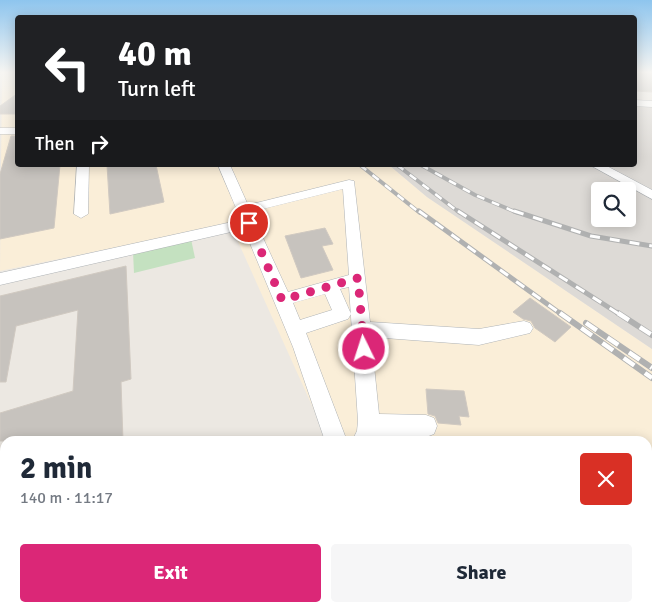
<!DOCTYPE html>
<html lang="en">
<head>
<meta charset="utf-8">
<style>
  :root { --surface:#fff; --page:#f6f6f7; --text:#1f2937; --muted:#747a83; --accent:#db2777 }
  body { margin:0; font-family:Signika,sans-serif; background:var(--page); color:var(--text); height:100vh; display:flex; flex-direction:column; font-size:19px; white-space:nowrap }
  * { box-sizing:border-box; margin:0 }
  p { font-size:16px; color:var(--muted) }
  .icon { flex:none; width:28px; height:28px; fill:none; stroke:currentColor; stroke-width:2; stroke-linecap:round; stroke-linejoin:round }
  .map { position:relative; flex:1; overflow:hidden }
  .drawer { position:absolute; left:0px; top:436px; width:652px; height:176px; display:flex; flex-direction:column; background:var(--surface); border-radius:15px 15px 0 0; box-shadow:0 2px 12px #0003 }
  .drawer>* { flex:none }
  .hud { position:absolute; left:15px; top:15px; width:622px; height:152px; border-radius:5px; box-shadow:0 2px 12px #0003; background:#202124; color:#fff; overflow:hidden }
  .controls { position:absolute; left:591px; top:182px; display:grid; gap:10px }
  .controls a { display:grid; place-items:center; width:45px; height:45px; border-radius:5px; background:var(--surface); box-shadow:0 2px 12px #0003; font-size:25px }
  .pin { position:absolute; display:grid; place-items:center; width:42px; height:42px; color:#fff; margin:-21px; border:2px solid #fff; border-radius:50%; box-shadow:0 1px 5px #0007 }
  .me { position:absolute; width:55px; margin:-28px; rotate:356deg; stroke-linejoin:round; filter:drop-shadow(0 0 4px #0008) }
  .turn { display:flex; align-items:center; gap:18px; height:105px; padding:0 20px; font-size:22px }
  .turn .icon { width:65px; height:65px; stroke-width:2.5 }
  .turn b { display:block; font-size:35px; line-height:42px }
  .then { display:flex; align-items:center; height:48px; padding:0 20px; background:#0003; gap:10px; font-size:19px }
  .round { display:grid; place-items:center; flex:none; width:52px; height:52px; border-radius:5px; background:var(--page) }
  .overview { display:flex; align-items:center; justify-content:space-between; height:85px; padding:0 20px }
  h1 { font-size:30px; font-weight:800; line-height:38px }
  .primary-button { display:flex; gap:10px; margin-top:auto; padding:10px 20px }
  .primary-button a { flex:1; height:58px; border-radius:5px; background:var(--accent); color:#fff; font-size:20px; font-weight:800; line-height:58px; text-align:center }
  .primary-button a+a { background:var(--page); color:var(--text) }
  .map>svg:first-child { display:block }
  .commercial { fill:#faeed8 }
  .industrial { fill:#dddad6; fill-rule:evenodd }
  .green { fill:#c4e1c0 }
  .building { fill:#c7c3be; stroke:#d0c9c1 }
  .lines { fill:none; stroke-linecap:round; stroke-linejoin:round }
  .minor-casing { stroke:#afb3b6; stroke-width:1 }
  .minor { fill:#fff; fill-rule:evenodd }
  .rail-far2-casing { stroke:#b0b1b1; stroke-width:4 }
  .rail-far1-casing { stroke:#b0b1b1; stroke-width:5 }
  .rail-casing { stroke:#b0b1b1; stroke-width:6 }
  .rail-far2 { stroke:#fff; stroke-width:2.5; stroke-dasharray:8; stroke-linecap:butt }
  .rail-far1 { stroke:#fff; stroke-width:3; stroke-dasharray:10; stroke-linecap:butt }
  .rail { stroke:#fff; stroke-width:4.5; stroke-dasharray:13; stroke-linecap:butt }
  .route { stroke:#db2777; stroke-width:9; stroke-dasharray:0 16.2 }
</style>
</head>
<body>
<div class="map">
<svg width="652" height="612" viewBox="0 0 652 612">
  <rect width="100%" height="100%" fill="#ece8e2"/>
  <path class="commercial" d="M2 72H17L18 165H389L427 197 652 349V612H173L184 608H648V441H328L230 224 0 271Z"/>
  <path class="industrial" d="M635 106H652V349L427 197 389 165H635ZM600 191H628V219H600Z"/>
  <path class="green" d="M191 239 195 258 134 273 133 252Z"/>
  <g class="building">
    <path d="M635 72H652V92L635 91Z"/>
    <path d="M18 93V114H0V106Z"/>
    <path d="M11 136H18V165H60L54 228 0 239V174Z"/>
    <path d="M107 165H156L164 202 110 214Z"/>
    <path d="M325 228 333 244 322 246 333 270 301 278 285 236Z"/>
    <path d="M126 266 131 379 121 382 123 441H0V413L73 391 78 310 16 326 6 382H0V296Z"/>
    <path d="M530 298 571 327 555 342 535 328 531 321 523 319 513 312Z"/>
    <path d="M426 389 464 391 469 417 459 416 461 425 438 423 435 416 428 414Z"/>
  </g>
  <g class="lines">
    <defs>
      <g id="minor">
        <path d="M635 100 652 101V107L635 106Z"/>
        <rect x="0" y="128" width="18" height="6"/>
        <path d="M77 165H89L88 214 81 218 74 214Z"/>
        <path d="M218 165H230L248 205 349 180 354 181 370 322 479 329 524 321 530 323 533 328 530 333 479 345 371 337 379 414 426 415 434 418 437 426 434 434 426 437 378 436 375 441H352L357 431 358 421 349 287 340 289 351 314 348 319 306 333 347 441H325L293 347 244 229 0 285V273L241 220ZM343 189 349 275 288 292 251 212ZM325 294 332 310 300 320 293 303Z"/>
        <path d="M590 165H605L652 190V199Z"/>
        <path d="M5 560V588L0 590V562Z"/>
        <path d="M367 608H396L398 612H368Z"/>
      </g>
    </defs>
    <use href="#minor" class="minor-casing"/>
    <use href="#minor" class="minor"/>
    <defs>
      <g id="rail-far2">
        <path d="M360 165 420 213"/>
        <path d="M397 165 460 213"/>
        <path d="M421 165 475 195 518 213"/>
      </g>
      <g id="rail-far1">
        <path d="M419 211 561 314"/>
        <path d="M458 211 619 314"/>
        <path d="M514 211 591 236 652 246"/>
      </g>
      <g id="rail">
        <path d="M560 313 652 378"/>
        <path d="M618 313 652 335"/>
        <path d="M586 323 652 368"/>
      </g>
    </defs>
    <use href="#rail-far2" class="rail-far2-casing"/>
    <use href="#rail-far1" class="rail-far1-casing"/>
    <use href="#rail" class="rail-casing"/>
    <use href="#rail-far2" class="rail-far2"/>
    <use href="#rail-far1" class="rail-far1"/>
    <use href="#rail" class="rail"/>
  </g>
  <linearGradient id="sky" x2="0" y2="1"><stop stop-color="#8ec5ee"/><stop offset="0.46" stop-color="#f6f5f2"/><stop offset="1" stop-color="#f6f5f2" stop-opacity="0"/></linearGradient>
  <rect width="652" height="157" fill="url(#sky)"/>
  <g class="lines">
    <path class="route" d="M249 223 282 300 358 278 364 349"/>
  </g>
</svg>
<div class="controls">
<a><svg class="icon" aria-label="search" viewBox="0 0 24 24"><circle cx="10" cy="10" r="6"/><path d="M15 15l6 6"/></svg></a>
</div>
<div class="pin" style="left:249px;top:223px;background:#d93025"><svg class="icon" aria-label="arrive" viewBox="0 0 24 24"><path d="M6 21V4h12l-3 4 3 4H6"/></svg></div>
<svg class="me" style="left:364px;top:349px" viewBox="-20 -20 40 40"><circle r="17" fill="#db2777" stroke="#fff" stroke-width="3"/><path d="M0-11L8 9 0 5-8 9z" fill="#fff"/></svg>
<div class="hud">
<div class="turn"><svg class="icon" aria-label="left" viewBox="0 0 24 24"><path d="M17 20v-9H6M10 6l-5 5 5 5"/></svg><div><b>40 m</b>Turn left</div></div>
<div class="then">Then<svg class="icon" aria-label="right" viewBox="0 0 24 24"><path d="M7 20v-9h11M14 6l5 5-5 5"/></svg></div>
</div>
<section class="drawer">
<div class="overview"><div><h1>2 min</h1><p>140 m · 11:17</p></div><a class="round" style="background:#d93025;color:#fff"><svg class="icon" aria-label="close" viewBox="0 0 24 24"><path d="M6 6l12 12M18 6L6 18"/></svg></a></div>
<div class="primary-button"><a>Exit</a><a>Share</a></div>
</section>
</div>
</body>
</html>
